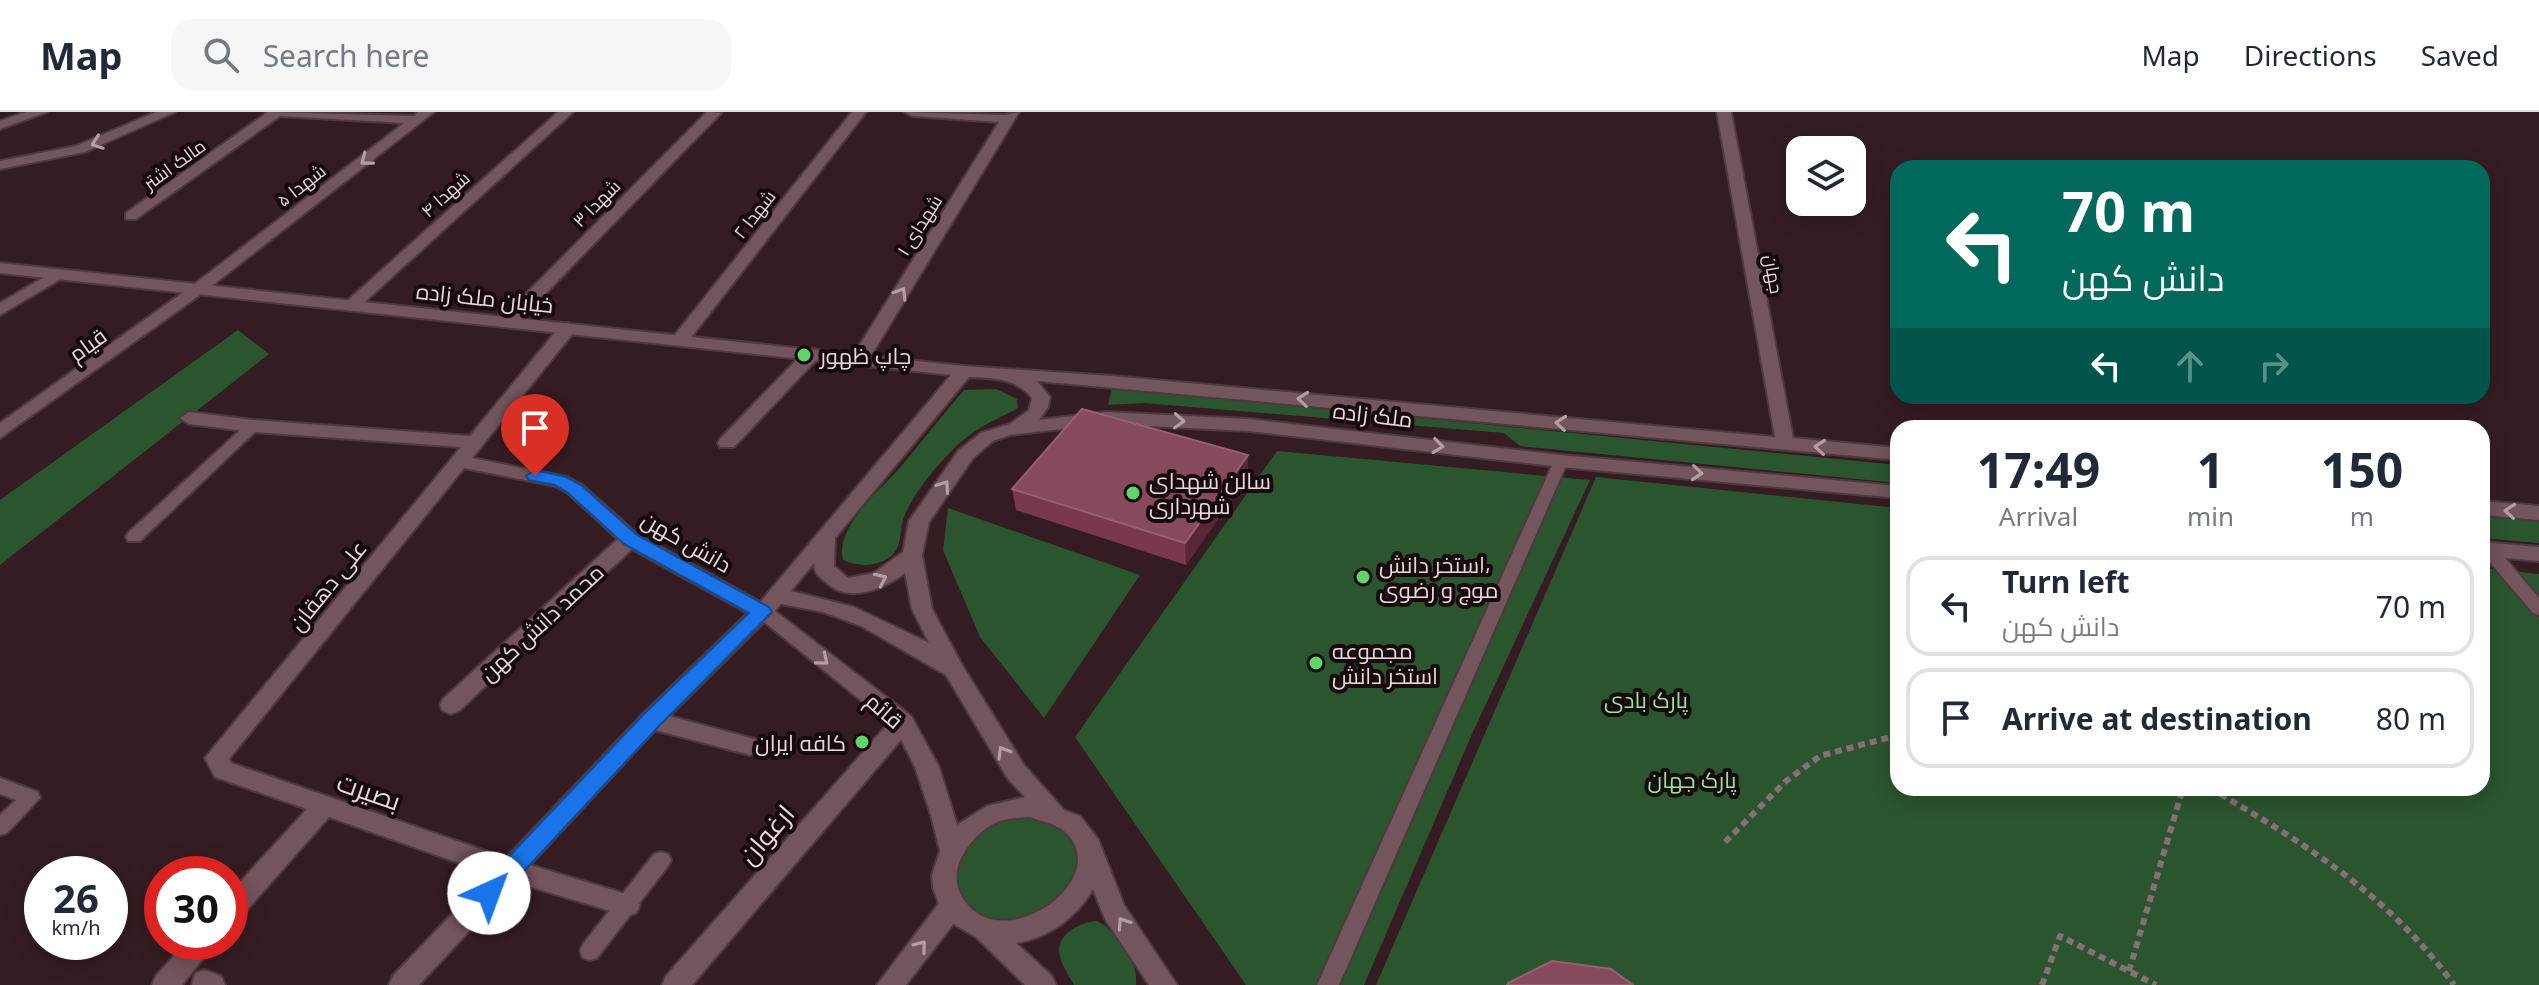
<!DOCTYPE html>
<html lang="en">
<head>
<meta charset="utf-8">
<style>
  :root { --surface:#fff; --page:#f6f6f7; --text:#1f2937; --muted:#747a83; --line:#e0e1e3 }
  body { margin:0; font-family:"Noto Sans",Cairo,sans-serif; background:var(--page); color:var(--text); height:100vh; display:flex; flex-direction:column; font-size:30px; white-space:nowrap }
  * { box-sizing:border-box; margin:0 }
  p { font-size:26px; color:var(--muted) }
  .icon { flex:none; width:44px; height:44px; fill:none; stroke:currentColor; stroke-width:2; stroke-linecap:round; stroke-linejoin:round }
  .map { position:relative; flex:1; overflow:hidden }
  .drawer { position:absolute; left:1890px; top:308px; width:600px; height:376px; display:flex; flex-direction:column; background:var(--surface); border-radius:24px; box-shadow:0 4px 20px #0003 }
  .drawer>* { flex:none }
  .guide { position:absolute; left:1890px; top:48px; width:600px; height:244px; border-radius:24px; box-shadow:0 4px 20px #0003; background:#00695c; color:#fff; overflow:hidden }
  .tools { position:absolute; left:1786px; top:24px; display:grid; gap:16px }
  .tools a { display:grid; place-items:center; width:80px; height:80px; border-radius:16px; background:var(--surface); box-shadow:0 4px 20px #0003; font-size:40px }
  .speed { position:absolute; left:24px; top:744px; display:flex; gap:16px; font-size:40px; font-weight:700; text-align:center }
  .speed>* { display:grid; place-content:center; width:104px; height:104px; border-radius:50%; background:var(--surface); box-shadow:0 4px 20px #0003; line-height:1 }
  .speed small { font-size:20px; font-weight:400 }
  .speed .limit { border:12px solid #d22; background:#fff; color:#111 }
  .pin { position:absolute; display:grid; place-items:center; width:68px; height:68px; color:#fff; margin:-82px -34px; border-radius:50% 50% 50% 0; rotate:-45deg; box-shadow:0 0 8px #0007 }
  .pin .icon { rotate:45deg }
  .me { position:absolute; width:88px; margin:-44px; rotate:43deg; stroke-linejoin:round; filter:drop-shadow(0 0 6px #0008) }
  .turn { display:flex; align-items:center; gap:28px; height:168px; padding:0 40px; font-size:36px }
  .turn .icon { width:104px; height:104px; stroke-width:2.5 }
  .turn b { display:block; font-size:56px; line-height:68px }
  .lanes { display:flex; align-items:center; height:76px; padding:0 40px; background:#0003; justify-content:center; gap:40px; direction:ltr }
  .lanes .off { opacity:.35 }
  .eta { display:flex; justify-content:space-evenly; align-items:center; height:136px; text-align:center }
  .eta b { font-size:48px; font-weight:700; line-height:56px }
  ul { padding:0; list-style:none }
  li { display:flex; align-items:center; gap:24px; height:100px; margin:0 16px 12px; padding:0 24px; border:4px solid var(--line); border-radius:24px }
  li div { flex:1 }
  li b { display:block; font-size:30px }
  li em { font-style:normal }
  header { display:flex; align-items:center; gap:48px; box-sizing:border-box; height:112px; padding:0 40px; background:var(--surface); border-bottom:2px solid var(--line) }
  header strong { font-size:38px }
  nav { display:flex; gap:44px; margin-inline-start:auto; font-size:28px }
  .search { width:560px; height:72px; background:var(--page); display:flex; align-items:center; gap:20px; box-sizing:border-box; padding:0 28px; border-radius:24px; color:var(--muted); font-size:30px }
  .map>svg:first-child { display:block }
  .green { fill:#2b552e }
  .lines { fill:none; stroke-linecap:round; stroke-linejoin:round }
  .lane-casing { stroke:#4e393e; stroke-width:4 }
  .street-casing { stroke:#4e393e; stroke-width:4 }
  .secondary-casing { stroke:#4e393e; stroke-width:4 }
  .path { stroke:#867076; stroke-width:6; stroke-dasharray:7 5; stroke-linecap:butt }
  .lane { fill:#73555c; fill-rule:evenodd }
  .street { fill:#73555c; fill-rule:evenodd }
  .secondary { fill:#73555c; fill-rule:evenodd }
  .wall { fill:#7a384d }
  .shaded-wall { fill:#5a2636 }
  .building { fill:#87495c; stroke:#966070; stroke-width:2 }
  .oneway { stroke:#b59ea3 }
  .route { fill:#1a73e8; stroke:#114b97; stroke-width:2 }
  .poi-dot { fill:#5fd56b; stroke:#160a0d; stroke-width:3 }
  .labels { text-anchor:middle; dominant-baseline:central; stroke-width:8; stroke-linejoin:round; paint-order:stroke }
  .far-street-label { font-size:18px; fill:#ebd9dd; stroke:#160a0d }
  .street-label { font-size:22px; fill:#ebd9dd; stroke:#160a0d }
  .poi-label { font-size:22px; fill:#ebd9dd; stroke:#160a0d; text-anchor:start }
  .park-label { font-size:22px; fill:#97e89b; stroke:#160a0d }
  .near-street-label { font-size:26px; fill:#ebd9dd; stroke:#160a0d }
</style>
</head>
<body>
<header>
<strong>Map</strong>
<div class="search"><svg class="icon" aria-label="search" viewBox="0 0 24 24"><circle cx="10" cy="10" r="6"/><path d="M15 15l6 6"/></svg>Search here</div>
<nav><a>Map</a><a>Directions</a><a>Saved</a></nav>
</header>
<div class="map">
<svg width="2539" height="873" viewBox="0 0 2539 873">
  <rect width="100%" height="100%" fill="#351c23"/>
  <g class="green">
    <path d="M238 218 269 242 0 453V388Z"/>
    <path d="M1112 276 1898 353V371L1520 334 1504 321 1144 291 1108 293Z"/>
    <path d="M996 277 1017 287 1018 296C1004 304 988 310 974 320 950 336 915 377 904 405 899 418 903 435 890 445 876 455 858 455 843 448 834 414 885 374 904 351 924 327 943 302 964 278Z"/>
    <path d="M1277 339 1590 368 1472 622 1364 873H1246L1075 625Z"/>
    <path d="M1596 365 1898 396V676H2482V456L2539 462V873H1376Z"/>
    <path d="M948 396 1140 463 1044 606 980 525 943 438Z"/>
    <path d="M2482 404 2539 409V431L2482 426Z"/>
    <path d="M1044 703 1076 723 1085 757 1046 807 979 810 953 782 955 744 966 727 1002 704Z"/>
    <path d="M1097 809C1117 818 1139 850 1136 873H1074C1069 864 1062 854 1060 844 1054 823 1080 810 1097 809Z"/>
  </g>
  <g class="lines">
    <defs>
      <g id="lane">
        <path d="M253 309 258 311 260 314 258 317 140 429H128L126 425 128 421 248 311Z"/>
        <path d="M1561 344 1568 349 1339 873H1317L1554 349Z"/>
        <path d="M2488 431 2494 433 2539 486V503L2533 501 2482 441V434Z"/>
        <path d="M0 666 38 680 40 686 7 721 0 723V703L16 688 0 682Z"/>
        <path d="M661 740 668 742 671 748 668 754 597 846 590 848 583 846 580 839 583 832 654 742Z"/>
      </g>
      <g id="street">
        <path d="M26 0H47L0 17V9Z"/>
        <path d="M156 0H175L85 40 0 57V49L76 34Z"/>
        <path d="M268 0 414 4 418 0H434L204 180 0 326V311L192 174 404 11 280 4 136 107H126V101Z"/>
        <path d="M558 0H573L358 196H346V190Z"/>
        <path d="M707 0 721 1 514 214H502L500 210 502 206Z"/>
        <path d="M852 0H866L686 232H674L672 228 674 224Z"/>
        <path d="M905 0 1004 3 1019 0 869 247 860 252 851 247 999 10 912 4Z"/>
        <path d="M58 157 66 162 64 165 0 203V191Z"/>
        <path d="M568 211 576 216 574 220 472 346 567 365 582 373 637 422 769 495 772 500 769 505 669 604 758 628 761 634 758 640 750 643 655 618 530 753 636 785 640 793 636 801 627 804 515 770 419 873H389L393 864 490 762 329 705 239 807 230 810V781L307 697 215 665 205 646 461 335 253 320 189 312 180 306 189 300 253 308 470 324 562 212ZM464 356 555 374 568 381 618 427 443 587 440 593 443 599 451 602 459 599 632 437 748 501 643 602 506 746 231 651 229 647Z"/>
        <path d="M812 237 818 238 821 242 818 246 734 335H720L718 331 720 327 806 238Z"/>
        <path d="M903 601 911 604 914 610 911 616 692 873H662L666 864 895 604Z"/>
        <path d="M952 783 961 786 965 794 961 802 906 873H877L943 786Z"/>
        <path d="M186 830H216L182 873H152L156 864Z"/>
        <path d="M204 858 221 864 225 873H192L195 861Z"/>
      </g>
      <g id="secondary">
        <path d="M1717 0H1731L1793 326 1898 336V348L1037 269 1050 285 1048 295 1039 308 1106 300 1249 307 1561 343 1898 374V386L1561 355 1249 319 1106 312 1010 323 993 329 973 346 929 410 922 443 932 497 962 553 1024 653 1064 698 1080 704 1098 727 1124 793 1177 873H1149L1105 807 1093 777C1077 805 1049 826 1016 831L1052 864 1056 873H1025L976 825 950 810 941 797 933 776 932 763 940 739 931 703 915 655 895 616 752 500 951 263 0 161V151L964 254 1112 264 1775 325ZM969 265C993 266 1016 266 1032 286L1029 298 1010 312 981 321 959 338 909 409 903 440 874 461 848 466 834 454 835 426ZM814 451C814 462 820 465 828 472 850 491 884 477 905 461L912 497 929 531 854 495 791 479ZM781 492 823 500 861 514 946 563 1008 667 1025 685 987 694 957 713 939 655 911 604 775 499ZM1030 705C1040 709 1056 712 1064 719 1117 765 1004 847 964 788 943 759 971 721 1000 709 1009 706 1020 706 1030 705Z"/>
        <path d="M2482 389 2539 394V408L2482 403Z"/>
        <path d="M2482 430 2539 435V449L2482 444Z"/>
      </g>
    </defs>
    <use href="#lane" class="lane-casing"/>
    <use href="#street" class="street-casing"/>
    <use href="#secondary" class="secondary-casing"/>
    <g class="path">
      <path d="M2210 676C2305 732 2388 782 2454 873"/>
      <path d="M1725 730 1786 669 1820 644 1898 623"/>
      <path d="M2129 859 2183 676"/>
      <path d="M2042 873 2060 824 2156 873"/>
    </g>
    <use href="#lane" class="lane"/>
    <use href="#street" class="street"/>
    <use href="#secondary" class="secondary"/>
  </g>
  <path class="wall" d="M1248 343V364L1186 453 1016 398 1012 377Z"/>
  <path class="shaded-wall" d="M1248 343V364L1186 453 1185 431Z"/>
  <g class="building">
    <path d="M1082 297 1248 343 1185 431 1012 377Z"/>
    <path d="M1552 849 1611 857 1633 873H1507L1508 871Z"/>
  </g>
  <defs><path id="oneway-chevron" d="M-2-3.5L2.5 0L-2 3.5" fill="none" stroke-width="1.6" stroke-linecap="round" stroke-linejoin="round" transform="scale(2)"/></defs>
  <g class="oneway">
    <use href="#oneway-chevron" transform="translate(97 31) rotate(160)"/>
    <use href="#oneway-chevron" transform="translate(366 48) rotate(142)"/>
    <use href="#oneway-chevron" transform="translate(901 181) rotate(-58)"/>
    <use href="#oneway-chevron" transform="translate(1303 287) rotate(-175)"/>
    <use href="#oneway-chevron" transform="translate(1179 309) rotate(3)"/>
    <use href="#oneway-chevron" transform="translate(1561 311) rotate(-175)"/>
    <use href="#oneway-chevron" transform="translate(1438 334) rotate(7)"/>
    <use href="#oneway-chevron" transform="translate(1820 335) rotate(-175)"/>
    <use href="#oneway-chevron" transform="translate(1697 361) rotate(5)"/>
    <use href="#oneway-chevron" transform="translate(944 374) rotate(-55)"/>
    <use href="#oneway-chevron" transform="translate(2510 399) rotate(-175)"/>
    <use href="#oneway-chevron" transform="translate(881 467) rotate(-25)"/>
    <use href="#oneway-chevron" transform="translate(823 548) rotate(39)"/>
    <use href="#oneway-chevron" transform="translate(1003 640) rotate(-121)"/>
    <use href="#oneway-chevron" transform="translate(1123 811) rotate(-124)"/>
    <use href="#oneway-chevron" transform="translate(921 834) rotate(-52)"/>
  </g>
  <path class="route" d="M535 358 566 365 581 373 637 423 769 495 772 500 659 614 497 788 489 791 481 788 477 781 481 774 644 602 749 501 624 432 568 381 555 373 529 368 526 364Z"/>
  <g class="poi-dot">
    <circle cx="804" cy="243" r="8"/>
    <circle cx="1133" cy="381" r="8"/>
    <circle cx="1363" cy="465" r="8"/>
    <circle cx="1316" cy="551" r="8"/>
    <circle cx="862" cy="630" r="8"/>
  </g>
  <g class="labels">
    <g class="far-street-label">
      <text transform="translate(174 52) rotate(-36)">مالک اشتر</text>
      <text transform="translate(301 73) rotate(-38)">شهدا ۵</text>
      <text transform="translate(445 82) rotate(-42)">شهدا ۴</text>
      <text transform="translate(596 91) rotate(-45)">شهدا ۳</text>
      <text transform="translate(754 102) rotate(-52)">شهدا ۲</text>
      <text transform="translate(919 113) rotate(-58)">شهدای ۱</text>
      <text transform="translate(1774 162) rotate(80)">جهان</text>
    </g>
    <g class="street-label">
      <text transform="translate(485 185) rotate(6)">خیابان ملک زاده</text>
      <text transform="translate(87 232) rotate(-36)">قیام</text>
      <text transform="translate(1373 302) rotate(7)">ملک زاده</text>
      <text transform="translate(687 429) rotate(30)">دانش کهن</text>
      <text transform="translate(327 473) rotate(-51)">علی دهقان</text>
      <text transform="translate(541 510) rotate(-43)">محمد دانش کهن</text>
      <text transform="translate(885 598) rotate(41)">قائم</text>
    </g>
    <g class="poi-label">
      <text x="820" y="243">چاپ ظهور</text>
      <text x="1149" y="368">سالن شهدای<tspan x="1149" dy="25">شهرداری</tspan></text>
      <text x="1379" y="452">استخر دانش،<tspan x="1379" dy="25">موج و رضوی</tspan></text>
      <text x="1332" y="538">مجموعه<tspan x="1332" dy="25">استخر دانش</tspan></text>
      <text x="846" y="630" text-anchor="end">کافه ایران</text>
    </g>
    <g class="park-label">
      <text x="1646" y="587">پارک بادی</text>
      <text x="1692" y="667">پارک جهان</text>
    </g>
    <g class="near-street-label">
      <text transform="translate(369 679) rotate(19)">بصیرت</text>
      <text transform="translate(766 722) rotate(-49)">ارغوان</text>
    </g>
  </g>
</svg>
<div class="tools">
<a><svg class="icon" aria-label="layers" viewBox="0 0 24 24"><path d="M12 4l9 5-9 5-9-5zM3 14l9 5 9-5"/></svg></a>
</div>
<div class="speed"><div>26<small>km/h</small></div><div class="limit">30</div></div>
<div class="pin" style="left:535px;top:364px;background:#d93025"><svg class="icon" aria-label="arrive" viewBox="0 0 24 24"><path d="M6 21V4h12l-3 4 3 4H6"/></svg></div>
<svg class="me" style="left:489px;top:781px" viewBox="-20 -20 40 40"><circle r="19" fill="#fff"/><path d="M0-13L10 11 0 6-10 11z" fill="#1a73e8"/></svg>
<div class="guide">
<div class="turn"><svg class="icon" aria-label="left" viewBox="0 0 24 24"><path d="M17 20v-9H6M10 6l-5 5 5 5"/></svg><div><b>70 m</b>دانش کهن</div></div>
<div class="lanes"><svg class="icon" aria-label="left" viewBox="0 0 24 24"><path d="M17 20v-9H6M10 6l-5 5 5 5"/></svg><svg class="icon off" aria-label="ahead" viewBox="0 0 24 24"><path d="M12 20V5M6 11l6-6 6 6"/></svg><svg class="icon off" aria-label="right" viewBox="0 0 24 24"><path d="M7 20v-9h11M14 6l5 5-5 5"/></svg></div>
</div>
<section class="drawer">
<div class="eta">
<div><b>17:49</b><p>Arrival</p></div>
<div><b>1</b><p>min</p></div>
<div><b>150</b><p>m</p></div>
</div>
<ul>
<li><svg class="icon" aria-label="left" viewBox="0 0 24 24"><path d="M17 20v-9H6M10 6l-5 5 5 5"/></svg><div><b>Turn left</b><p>دانش کهن</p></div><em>70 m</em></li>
<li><svg class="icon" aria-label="arrive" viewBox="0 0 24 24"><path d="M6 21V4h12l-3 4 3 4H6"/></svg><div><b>Arrive at destination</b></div><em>80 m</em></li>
</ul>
</section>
</div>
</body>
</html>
